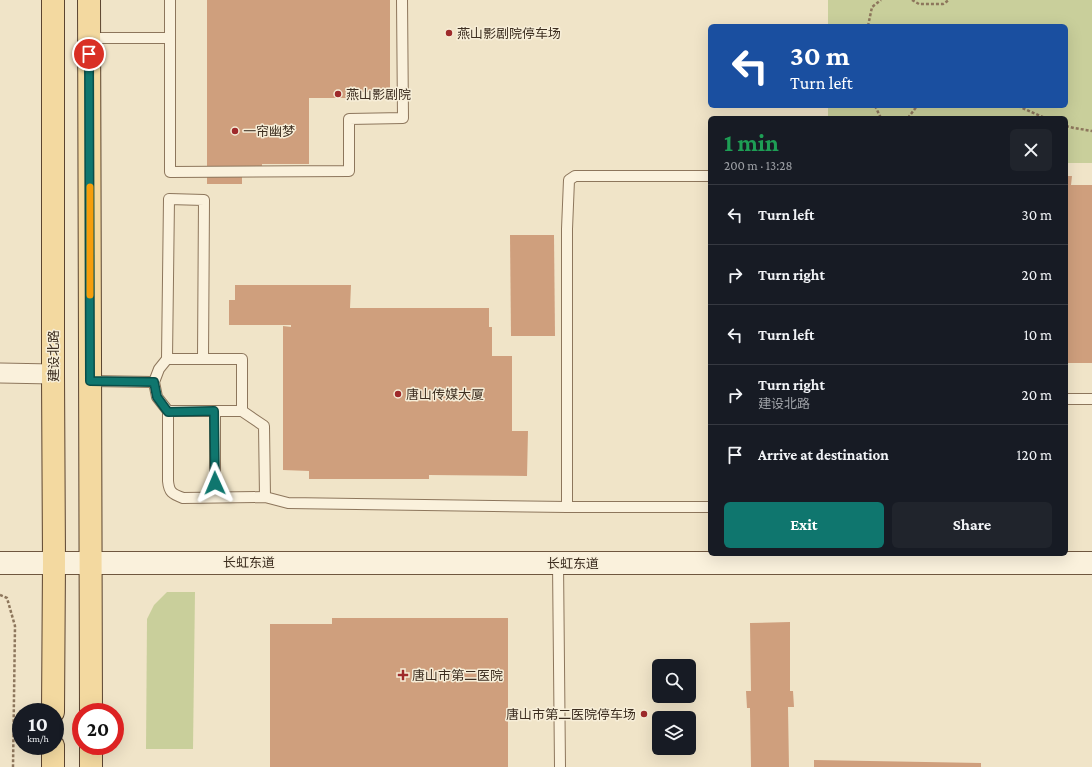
<!DOCTYPE html>
<html lang="en">
<head>
<meta charset="utf-8">
<style>
  :root { --surface:#171b24; --page:#20242c; --text:#f1f3f6; --muted:#9ea1a6; --line:#363941; --accent:#0f766e }
  body { margin:0; font-family:"Crimson Pro","Noto Sans SC",serif; background:var(--page); color:var(--text); height:100vh; display:flex; flex-direction:column; font-size:15px; white-space:nowrap }
  * { box-sizing:border-box; margin:0 }
  p { font-size:13px; color:var(--muted) }
  .icon { flex:none; width:22px; height:22px; fill:none; stroke:currentColor; stroke-width:2; stroke-linecap:round; stroke-linejoin:round }
  .map { position:relative; flex:1; overflow:hidden }
  .panel { position:absolute; left:708px; top:116px; width:360px; height:440px; display:flex; flex-direction:column; background:var(--surface); border-radius:6px; box-shadow:0 4px 16px #0002 }
  .panel>* { flex:none }
  .guide { position:absolute; left:708px; top:24px; width:360px; height:84px; border-radius:6px; box-shadow:0 4px 16px #0002; background:#1a4fa0; color:#fff; overflow:hidden }
  .buttons { position:absolute; left:652px; top:659px; display:grid; gap:8px }
  .buttons a { display:grid; place-items:center; width:44px; height:44px; border-radius:6px; background:var(--surface); box-shadow:0 4px 16px #0002; font-size:20px }
  .speed { position:absolute; left:12px; top:703px; display:flex; gap:8px; font-size:20px; font-weight:700; text-align:center }
  .speed>* { display:grid; place-content:center; width:52px; height:52px; border-radius:50%; background:var(--surface); box-shadow:0 4px 16px #0002; line-height:1 }
  .speed small { font-size:10px; font-weight:400 }
  .speed .limit { border:6px solid #d22; background:#fff; color:#111 }
  .pin { position:absolute; display:grid; place-items:center; width:34px; height:34px; color:#fff; margin:-17px; border:2px solid #fff; border-radius:50%; box-shadow:0 1px 4px #0007 }
  .me { position:absolute; width:44px; margin:-22px; rotate:359deg; stroke-linejoin:round; filter:drop-shadow(0 0 3px #0008) }
  .turn { display:flex; align-items:center; gap:14px; height:84px; padding:0 16px; font-size:18px }
  .turn .icon { width:52px; height:52px; stroke-width:2.5 }
  .turn b { display:block; font-size:28px; line-height:34px }
  .round { display:grid; place-items:center; flex:none; width:42px; height:42px; border-radius:6px; background:var(--page) }
  .summary { display:flex; align-items:center; justify-content:space-between; height:68px; padding:0 16px }
  h1 { font-size:24px; font-weight:700; line-height:30px; color:#1e9e55 }
  .button { display:flex; gap:8px; margin-top:auto; padding:8px 16px }
  .button a { flex:1; height:46px; border-radius:6px; background:var(--accent); color:#fff; font-size:16px; font-weight:700; line-height:46px; text-align:center }
  .button a+a { background:var(--page); color:var(--text) }
  ul { padding:0; list-style:none }
  li { display:flex; align-items:center; gap:12px; height:60px; padding:0 16px; border-top:1px solid var(--line) }
  li div { flex:1 }
  li b { display:block; font-size:15px }
  li em { font-style:normal }
  .map>svg:first-child { display:block }
  .green { fill:#c9cf9b }
  .building { fill:#cf9f7d }
  .lines { fill:none; stroke-linecap:round; stroke-linejoin:round }
  .lane-casing { stroke:#8d765c; stroke-width:12 }
  .street-casing { stroke:#8d765c; stroke-width:21 }
  .secondary-casing { stroke:#6f573f; stroke-width:24 }
  .primary-casing { stroke:#5b4430; stroke-width:24 }
  .path { stroke:#8d765c; stroke-width:2.5; stroke-dasharray:3 2; stroke-linecap:butt }
  .lane { stroke:#faf1dc; stroke-width:10 }
  .street { stroke:#faf1dc; stroke-width:19 }
  .secondary { stroke:#faf1dc; stroke-width:22 }
  .primary { stroke:#f3d9a0; stroke-width:22 }
  .route-casing { stroke:#0a4d48; stroke-width:10 }
  .route { stroke:#0f766e; stroke-width:7 }
  .slow { stroke:#f59e0b; stroke-width:7 }
  .poi-dot { fill:#9e2a2b; stroke:#f7eed8; stroke-width:1.5 }
  .labels { text-anchor:middle; dominant-baseline:central; stroke-width:3; stroke-linejoin:round; paint-order:stroke }
  .poi-label { font-size:13px; fill:#3d2e20; stroke:#f7eed8; text-anchor:start }
  .street-label { font-size:13px; fill:#3d2e20; stroke:#f7eed8 }
</style>
</head>
<body>
<div class="map">
<svg width="1092" height="767" viewBox="0 0 1092 767">
  <rect width="100%" height="100%" fill="#f0e4c8"/>
  <g class="green">
    <path d="M828 0H1092V163H1066V118H828V106H1066V26H828Z"/>
    <path d="M167 592H195L193 749H146L147 619 154 605Z"/>
  </g>
  <g class="building">
    <path d="M207 0H390V92H352V98H309V164H262V167L242 166V184H207Z"/>
    <path d="M1066 176H1072L1071 185H1092V363H1066Z"/>
    <path d="M510 235H554L555 336H511Z"/>
    <path d="M235 285H351L350 308H489V327H492V356H512V431H528L527 476 429 475V479H309V471L283 470V326L291 327V325H229V300H235Z"/>
    <path d="M332 618H508V767H270V624H332Z"/>
    <path d="M790 622V691H793L794 707H788L789 767H751L750 708H747L746 691H751L750 623Z"/>
    <path d="M814 760 981 763V767H814Z"/>
  </g>
  <g class="lines">
    <defs>
      <g id="lane">
        <path d="M170 0V172L349 171V119L403 118 402 0"/>
        <path d="M89 38H170"/>
        <path d="M167 359H242V411"/>
        <path d="M203 359 204 200 169 199 167 359 159 369 154 382 157 397 168 411V481C169 492 172 494 183 498L265 497 288 503 567 507H710"/>
        <path d="M90 381 154 382"/>
        <path d="M1066 399H1092"/>
        <path d="M168 411H242L264 426 265 497"/>
        <path d="M215 411V497"/>
        <path d="M567 507V229L569 180 575 176H710"/>
        <path d="M558 563 560 767"/>
      </g>
      <path id="street" d="M0 373 53 374"/>
      <path id="secondary" d="M0 563H1092"/>
      <g id="primary">
        <path d="M53 0V374L54 562 53 712"/>
        <path d="M89 0 91 712"/>
        <path d="M53 767V746"/>
        <path d="M91 767V746"/>
      </g>
    </defs>
    <use href="#lane" class="lane-casing"/>
    <use href="#street" class="street-casing"/>
    <use href="#secondary" class="secondary-casing"/>
    <use href="#primary" class="primary-casing"/>
    <g class="path">
      <path d="M912 0 919 4H943L949 0"/>
      <path d="M868 26 872 7 881 0"/>
      <path d="M875 106 881 118"/>
      <path d="M1018 106 1045 118"/>
      <path d="M908 118 917 106"/>
      <path d="M1066 126 1074 128 1092 131"/>
      <path d="M0 595 7 598 15 626 13 767"/>
    </g>
    <use href="#lane" class="lane"/>
    <use href="#street" class="street"/>
    <use href="#secondary" class="secondary"/>
    <use href="#primary" class="primary"/>
  </g>
  <g class="lines">
    <defs>
      <path id="route" d="M89 54 90 381 154 382 157 397 168 412 214 411 215 483"/>
    </defs>
    <use href="#route" class="route-casing"/>
    <use href="#route" class="route"/>
    <path class="slow" d="M90 187V295"/>
  </g>
  <g class="poi-dot">
    <circle cx="449" cy="33" r="4"/>
    <circle cx="338" cy="94" r="4"/>
    <circle cx="235" cy="131" r="4"/>
    <circle cx="398" cy="394" r="4"/>
    <path d="M401 669h4v4h4v4h-4v4h-4v-4h-4v-4h4z"/>
    <circle cx="644" cy="714" r="4"/>
  </g>
  <g class="labels">
    <g class="poi-label">
      <text x="457" y="33">燕山影剧院停车场</text>
      <text x="346" y="94">燕山影剧院</text>
      <text x="243" y="131">一帘幽梦</text>
      <text x="406" y="394">唐山传媒大厦</text>
      <text x="412" y="675">唐山市第二医院</text>
      <text x="636" y="714" text-anchor="end">唐山市第二医院停车场</text>
    </g>
    <g class="street-label">
      <text transform="translate(53 356) rotate(-90)">建设北路</text>
      <text x="249" y="562">长虹东道</text>
      <text x="573" y="563">长虹东道</text>
    </g>
  </g>
</svg>
<div class="buttons">
<a><svg class="icon" aria-label="search" viewBox="0 0 24 24"><circle cx="10" cy="10" r="6"/><path d="M15 15l6 6"/></svg></a>
<a><svg class="icon" aria-label="layers" viewBox="0 0 24 24"><path d="M12 4l9 5-9 5-9-5zM3 14l9 5 9-5"/></svg></a>
</div>
<div class="speed"><div>10<small>km/h</small></div><div class="limit">20</div></div>
<div class="pin" style="left:89px;top:54px;background:#d93025"><svg class="icon" aria-label="arrive" viewBox="0 0 24 24"><path d="M6 21V4h12l-3 4 3 4H6"/></svg></div>
<svg class="me" style="left:215px;top:483px" viewBox="-20 -20 40 40"><path d="M0-17L14 15 0 8-14 15z" fill="#0f766e" stroke="#fff" stroke-width="4"/></svg>
<div class="guide">
<div class="turn"><svg class="icon" aria-label="left" viewBox="0 0 24 24"><path d="M17 20v-9H6M10 6l-5 5 5 5"/></svg><div><b>30 m</b>Turn left</div></div>
</div>
<section class="panel">
<div class="summary"><div><h1>1 min</h1><p>200 m · 13:28</p></div><a class="round"><svg class="icon" aria-label="close" viewBox="0 0 24 24"><path d="M6 6l12 12M18 6L6 18"/></svg></a></div>
<ul>
<li><svg class="icon" aria-label="left" viewBox="0 0 24 24"><path d="M17 20v-9H6M10 6l-5 5 5 5"/></svg><div><b>Turn left</b></div><em>30 m</em></li>
<li><svg class="icon" aria-label="right" viewBox="0 0 24 24"><path d="M7 20v-9h11M14 6l5 5-5 5"/></svg><div><b>Turn right</b></div><em>20 m</em></li>
<li><svg class="icon" aria-label="left" viewBox="0 0 24 24"><path d="M17 20v-9H6M10 6l-5 5 5 5"/></svg><div><b>Turn left</b></div><em>10 m</em></li>
<li><svg class="icon" aria-label="right" viewBox="0 0 24 24"><path d="M7 20v-9h11M14 6l5 5-5 5"/></svg><div><b>Turn right</b><p>建设北路</p></div><em>20 m</em></li>
<li><svg class="icon" aria-label="arrive" viewBox="0 0 24 24"><path d="M6 21V4h12l-3 4 3 4H6"/></svg><div><b>Arrive at destination</b></div><em>120 m</em></li>
</ul>
<div class="button"><a>Exit</a><a>Share</a></div>
</section>
</div>
</body>
</html>
